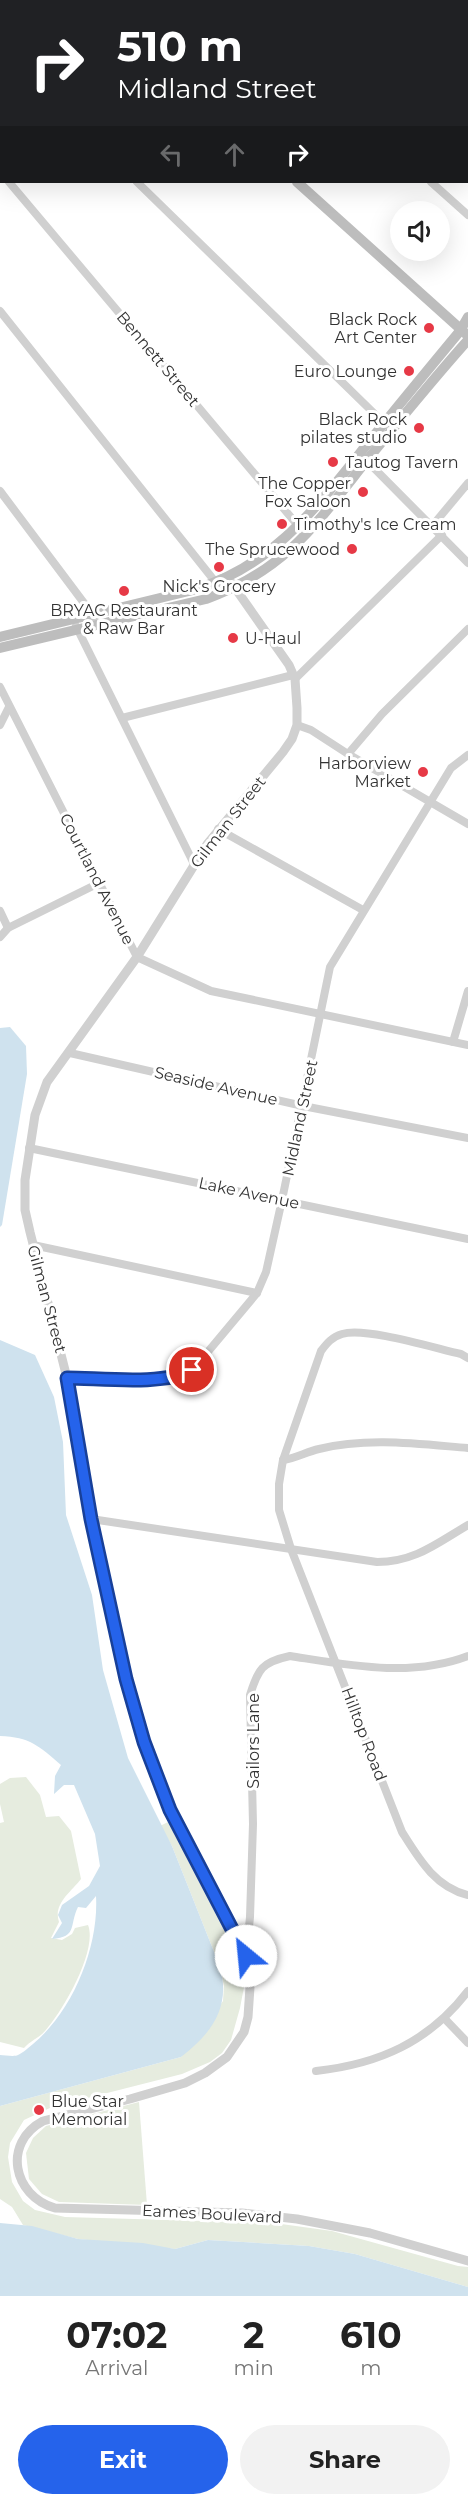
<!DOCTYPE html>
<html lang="en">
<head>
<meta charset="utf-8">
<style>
  :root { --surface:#fff; --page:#f2f2f2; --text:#222; --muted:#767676; --accent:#2563eb }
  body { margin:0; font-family:Montserrat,sans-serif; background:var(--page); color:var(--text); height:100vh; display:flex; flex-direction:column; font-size:22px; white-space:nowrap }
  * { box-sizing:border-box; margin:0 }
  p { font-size:20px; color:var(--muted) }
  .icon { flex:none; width:33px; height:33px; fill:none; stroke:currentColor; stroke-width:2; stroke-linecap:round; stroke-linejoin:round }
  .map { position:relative; height:2296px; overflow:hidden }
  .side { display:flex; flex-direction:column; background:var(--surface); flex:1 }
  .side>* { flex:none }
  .banner { position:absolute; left:0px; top:0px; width:468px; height:183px; box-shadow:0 6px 24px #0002; background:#202124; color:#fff; overflow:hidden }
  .buttons { position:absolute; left:390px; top:201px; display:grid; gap:12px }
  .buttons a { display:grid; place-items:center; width:60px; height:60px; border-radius:50%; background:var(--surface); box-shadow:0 6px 24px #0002; font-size:30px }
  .pin { position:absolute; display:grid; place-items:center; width:51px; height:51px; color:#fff; margin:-26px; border:3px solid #fff; border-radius:50%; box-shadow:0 2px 6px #0007 }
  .me { position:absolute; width:66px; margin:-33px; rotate:332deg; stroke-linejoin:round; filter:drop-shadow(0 0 4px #0008) }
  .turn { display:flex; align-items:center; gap:21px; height:126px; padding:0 18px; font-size:27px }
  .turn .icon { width:78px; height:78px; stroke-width:2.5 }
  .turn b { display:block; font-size:42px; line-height:51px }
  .lanes { display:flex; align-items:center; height:57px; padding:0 18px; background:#0003; justify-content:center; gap:30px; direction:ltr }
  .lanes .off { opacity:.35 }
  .eta { display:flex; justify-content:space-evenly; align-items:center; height:102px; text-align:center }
  .eta b { font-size:36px; font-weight:700; line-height:42px }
  .cta { display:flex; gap:12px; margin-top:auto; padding:12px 18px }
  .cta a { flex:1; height:69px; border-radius:36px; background:var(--accent); color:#fff; font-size:24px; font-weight:700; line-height:69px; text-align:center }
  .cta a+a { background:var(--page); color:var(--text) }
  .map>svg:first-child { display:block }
  .green { fill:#e6ecdf }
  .water { fill:#cfe2ee }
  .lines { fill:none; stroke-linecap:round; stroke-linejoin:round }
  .minor { stroke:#d0d0d0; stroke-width:8 }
  .tertiary { stroke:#d0d0d0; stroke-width:9 }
  .secondary { stroke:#bdbdbd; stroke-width:10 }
  .route-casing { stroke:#184099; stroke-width:15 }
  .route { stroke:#2563eb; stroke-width:10 }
  .poi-dot { fill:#e63946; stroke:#fff; stroke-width:2 }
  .labels { text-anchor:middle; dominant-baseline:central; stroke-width:6; stroke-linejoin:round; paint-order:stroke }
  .poi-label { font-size:16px; fill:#333; stroke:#fff; text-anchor:end }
  .street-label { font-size:16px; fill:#333; stroke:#fff }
</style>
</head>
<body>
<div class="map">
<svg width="468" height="2296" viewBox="0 0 468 2296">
  <rect width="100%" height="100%" fill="#fff"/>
  <g class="green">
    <path d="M26 1777 40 1795 46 1817 59 1816 71 1831 81 1879C70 1893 53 1904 59 1922L51 1938 62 1940 72 1934 75 1928 88 1925C98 1950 63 2011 45 2031 39 2038 30 2041 24 2048L0 2042V1823L4 1822 0 1804V1784L10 1778Z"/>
    <path d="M168 1822 240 1960 244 1987 240 2008 231 2040 222 2053 210 2062 182 2074 52 2107 24 2120 10 2143 8 2157 12 2182 23 2201 35 2210 65 2217 274 2223 332 2231 458 2266 468 2267V2287L355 2254 309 2246 208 2240 175 2249 78 2239 23 2225 12 2207 0 2199V2106L181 2057 223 2001 224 1986 220 1967 172 1846 160 1826Z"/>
    <path d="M139 2102 147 2205 59 2202 42 2194 29 2179 26 2153 33 2138 46 2126Z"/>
  </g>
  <g class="water">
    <path d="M10 1027 26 1046 27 1074 2 1225 0 1227V1028Z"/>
    <path d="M0 1340 35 1355 54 1397 63 1442 66 1515 92 1595 103 1670 128 1758 172 1846 220 1967C231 2007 212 2033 181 2057L0 2106V2055C5 2055 14 2057 18 2055 23 2053 29 2047 33 2044 73 2011 99 1947 96 1896L86 1908 78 1907C69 1925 78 1937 52 1939L62 1923 58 1915 62 1905 89 1886 100 1866 95 1834 74 1785H64L54 1794 55 1776 61 1765C39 1746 30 1737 0 1736Z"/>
    <path d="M0 2223 32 2226 78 2239 143 2243 175 2249 208 2240 309 2246 355 2254 468 2287V2296H0Z"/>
  </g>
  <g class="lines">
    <g class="minor">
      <path d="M233 0 235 2"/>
      <path d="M371 0 372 2"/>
      <path d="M152 2 154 0"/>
      <path d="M466 87 468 89"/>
      <path d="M0 164 2 163"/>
      <path d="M0 171 2 173"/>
      <path d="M9 182 300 528"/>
      <path d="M137 182 386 425"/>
      <path d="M431 182 468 215"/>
      <path d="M0 311 217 584"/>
      <path d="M363 457 468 563"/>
      <path d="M0 491 93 615 97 625"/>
      <path d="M433 525 468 483"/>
      <path d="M76 626 194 864"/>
      <path d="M295 679 442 535"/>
      <path d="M0 687 137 957 211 991 468 1045"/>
      <path d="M122 718 293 675"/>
      <path d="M0 725 9 707"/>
      <path d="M297 725 311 730 348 754 468 824"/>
      <path d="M348 754 382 714 468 629"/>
      <path d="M218 829 363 910"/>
      <path d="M0 911 8 928"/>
      <path d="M0 937 8 928 99 883"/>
      <path d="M453 1042 468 991"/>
      <path d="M70 1053 303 1106 468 1138"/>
      <path d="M29 1148 468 1239"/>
      <path d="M33 1245 257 1293"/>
      <path d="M468 1358 461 1354C434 1348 366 1327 342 1334 332 1337 327 1343 321 1351L283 1460 279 1484V1510L291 1549 402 1832C419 1859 435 1887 468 1895"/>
      <path d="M67 1378 158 1379 182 1375 196 1366 257 1293 266 1272 282 1200 330 967 451 768 468 755"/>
      <path d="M283 1460C296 1458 306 1452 319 1449 367 1437 419 1444 468 1448"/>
      <path d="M91 1519 377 1562C415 1562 437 1543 468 1525"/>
      <path d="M246 1956 250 1917 253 1824 250 1695C258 1669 262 1662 290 1656 348 1665 411 1678 468 1656"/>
      <path d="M445 2019 468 2043"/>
      <path d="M316 2071C379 2064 429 2042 468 1991"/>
    </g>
    <path class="tertiary" d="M228 578 289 665 295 679 297 708V725L292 739 283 752 208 843 137 957 47 1082 35 1115 25 1180V1210L30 1232 67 1378 91 1519 126 1679 144 1741 170 1810 246 1956 250 1987 248 2017 244 2032 227 2057 205 2073 185 2083 130 2099 43 2121C2 2143 13 2196 55 2208L242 2213 297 2219 370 2233 468 2261"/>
    <g class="secondary">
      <path d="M105 0 107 2"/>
      <path d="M297 182 466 334"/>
      <path d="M0 637 193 590C276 566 321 501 373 437 402 401 431 366 460 331L468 317"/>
      <path d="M0 648 206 599C286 570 317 523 367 460 400 420 433 379 468 340"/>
    </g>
  </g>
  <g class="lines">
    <defs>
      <path id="route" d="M192 1370C164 1386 100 1378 67 1378L91 1519 126 1679 144 1742 170 1810 246 1956"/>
    </defs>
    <use href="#route" class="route-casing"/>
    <use href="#route" class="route"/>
  </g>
  <g class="poi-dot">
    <circle cx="429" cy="328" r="6"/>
    <circle cx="409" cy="371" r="6"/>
    <circle cx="419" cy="428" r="6"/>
    <circle cx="333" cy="462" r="6"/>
    <circle cx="363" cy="492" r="6"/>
    <circle cx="282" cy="524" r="6"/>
    <circle cx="352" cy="549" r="6"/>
    <circle cx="219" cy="567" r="6"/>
    <circle cx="124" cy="591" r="6"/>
    <circle cx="233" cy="638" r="6"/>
    <circle cx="423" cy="772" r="6"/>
    <circle cx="39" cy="2110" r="6"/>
  </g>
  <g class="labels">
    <g class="poi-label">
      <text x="417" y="319">Black Rock<tspan x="417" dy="18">Art Center</tspan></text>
      <text x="397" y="371">Euro Lounge</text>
      <text x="407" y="419">Black Rock<tspan x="407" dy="18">pilates studio</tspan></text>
      <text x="345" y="462" text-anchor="start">Tautog Tavern</text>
      <text x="351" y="483">The Copper<tspan x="351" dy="18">Fox Saloon</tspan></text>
      <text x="294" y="524" text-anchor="start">Timothy's Ice Cream</text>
      <text x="340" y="549">The Sprucewood</text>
      <text x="219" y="586" text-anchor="middle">Nick's Grocery</text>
      <text x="124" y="610" text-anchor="middle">BRYAC Restaurant<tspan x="124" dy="18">&amp; Raw Bar</tspan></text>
      <text x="245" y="638" text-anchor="start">U-Haul</text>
      <text x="411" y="763">Harborview<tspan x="411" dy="18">Market</tspan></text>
      <text x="51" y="2101" text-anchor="start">Blue Star<tspan x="51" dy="18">Memorial</tspan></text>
    </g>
    <g class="street-label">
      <text transform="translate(158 359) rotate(50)">Bennett Street</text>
      <text transform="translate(228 822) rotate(-52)">Gilman Street</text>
      <text transform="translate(97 879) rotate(63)">Courtland Avenue</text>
      <text transform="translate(216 1086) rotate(13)">Seaside Avenue</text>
      <text transform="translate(300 1118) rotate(-78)">Midland Street</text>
      <text transform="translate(249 1193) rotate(12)">Lake Avenue</text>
      <text transform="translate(47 1299) rotate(75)">Gilman Street</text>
      <text transform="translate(364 1734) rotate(69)">Hilltop Road</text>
      <text transform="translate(253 1741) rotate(-90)">Sailors Lane</text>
      <text transform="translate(212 2214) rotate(3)">Eames Boulevard</text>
    </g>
  </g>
</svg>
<div class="buttons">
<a><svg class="icon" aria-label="sound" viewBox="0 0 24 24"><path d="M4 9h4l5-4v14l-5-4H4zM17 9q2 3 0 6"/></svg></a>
</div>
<div class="pin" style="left:192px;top:1370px;background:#d93025"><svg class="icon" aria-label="arrive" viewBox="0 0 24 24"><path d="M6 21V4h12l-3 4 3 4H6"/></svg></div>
<svg class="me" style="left:246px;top:1956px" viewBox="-20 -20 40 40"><circle r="19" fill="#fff"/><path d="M0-13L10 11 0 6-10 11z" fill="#2563eb"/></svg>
<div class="banner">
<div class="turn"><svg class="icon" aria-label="right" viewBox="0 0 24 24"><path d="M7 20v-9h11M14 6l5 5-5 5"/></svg><div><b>510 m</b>Midland Street</div></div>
<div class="lanes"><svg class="icon off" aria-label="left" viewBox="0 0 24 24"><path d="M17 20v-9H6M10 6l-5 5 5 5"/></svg><svg class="icon off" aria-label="ahead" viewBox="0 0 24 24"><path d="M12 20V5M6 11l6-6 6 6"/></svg><svg class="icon" aria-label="right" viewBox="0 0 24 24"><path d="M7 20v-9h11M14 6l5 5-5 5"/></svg></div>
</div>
</div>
<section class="side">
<div class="eta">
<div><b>07:02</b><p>Arrival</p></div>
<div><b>2</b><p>min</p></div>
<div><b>610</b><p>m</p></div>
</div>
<div class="cta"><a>Exit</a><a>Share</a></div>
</section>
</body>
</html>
